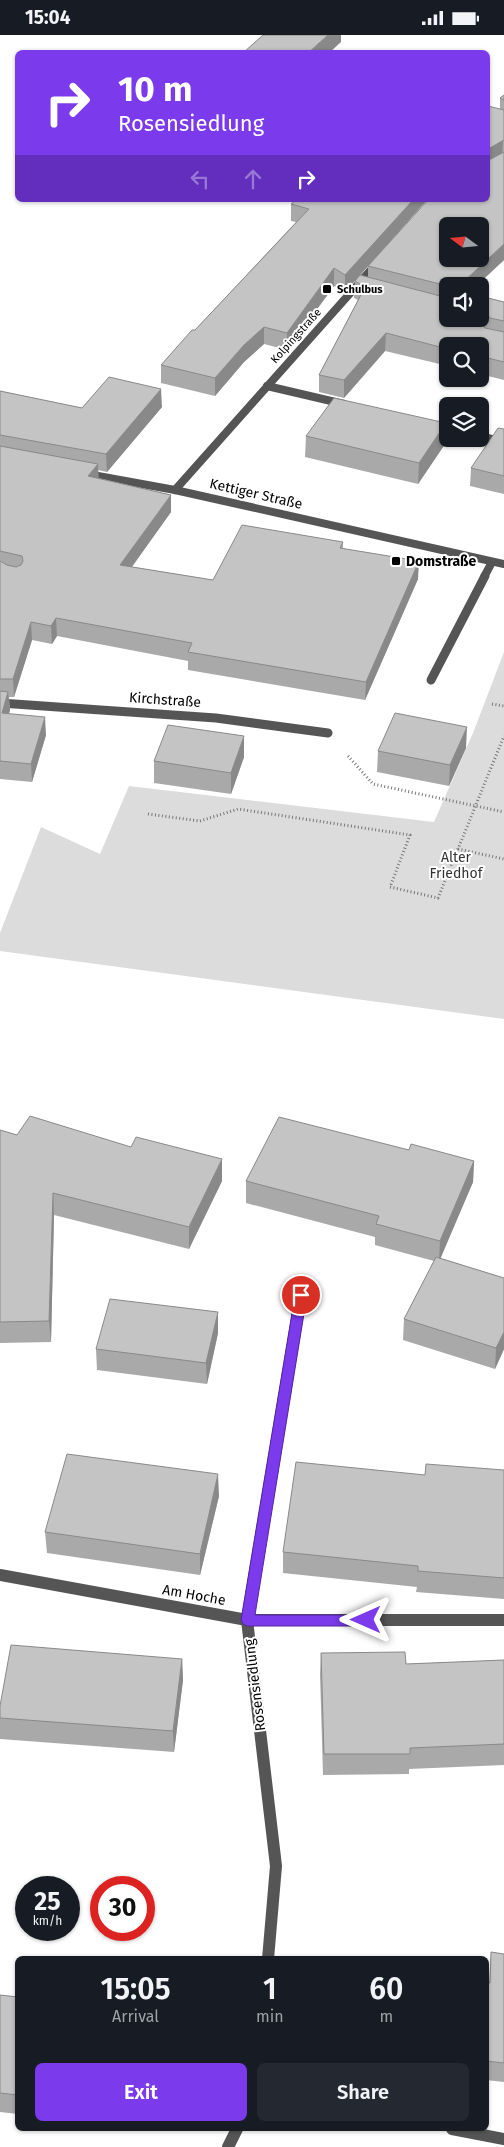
<!DOCTYPE html>
<html lang="en">
<head>
<meta charset="utf-8">
<style>
  :root { --surface:#171b24; --page:#242831; --text:#f1f3f6; --muted:#9ea1a6; --accent:#7c3aed }
  body { margin:0; font-family:"Fira Sans",sans-serif; background:var(--page); color:var(--text); height:100vh; display:flex; flex-direction:column; font-size:19px; white-space:nowrap }
  * { box-sizing:border-box; margin:0 }
  p { font-size:16px; color:var(--muted) }
  .icon { flex:none; width:28px; height:28px; fill:none; stroke:currentColor; stroke-width:2; stroke-linecap:round; stroke-linejoin:round }
  .map { position:relative; flex:1; overflow:hidden }
  .panel { position:absolute; left:15px; top:1921px; width:474px; height:175px; display:flex; flex-direction:column; background:var(--surface); border-radius:8px; box-shadow:0 1px 4px #0004 }
  .panel>* { flex:none }
  .hud { position:absolute; left:15px; top:15px; width:475px; height:152px; border-radius:8px; box-shadow:0 1px 4px #0004; background:#7c3aed; color:#fff; overflow:hidden }
  .needle { width:32px; rotate:286deg }
  .tools { position:absolute; left:439px; top:182px; display:grid; gap:10px }
  .tools a { display:grid; place-items:center; width:50px; height:50px; border-radius:8px; background:var(--surface); box-shadow:0 1px 4px #0004; font-size:25px }
  .speed { position:absolute; left:15px; top:1841px; display:flex; gap:10px; font-size:25px; font-weight:700; text-align:center }
  .speed>* { display:grid; place-content:center; width:65px; height:65px; border-radius:50%; background:var(--surface); box-shadow:0 1px 4px #0004; line-height:1 }
  .speed small { font-size:12px; font-weight:400 }
  .speed .limit { border:8px solid #d22; background:#fff; color:#111 }
  .pin { position:absolute; display:grid; place-items:center; width:42px; height:42px; color:#fff; margin:-21px; border:2px solid #fff; border-radius:50%; box-shadow:0 1px 5px #0007 }
  .me { position:absolute; width:55px; margin:-28px; rotate:270deg; stroke-linejoin:round; filter:drop-shadow(0 0 4px #0008) }
  .turn { display:flex; align-items:center; gap:18px; height:105px; padding:0 20px; font-size:22px }
  .turn .icon { width:65px; height:65px; stroke-width:2.5 }
  .turn b { display:block; font-size:35px; line-height:42px }
  .lanes { display:flex; align-items:center; height:48px; padding:0 20px; background:#0003; justify-content:center; gap:25px; direction:ltr }
  .lanes .off { opacity:.35 }
  .eta { display:flex; justify-content:space-evenly; align-items:center; height:85px; text-align:center }
  .eta b { font-size:30px; font-weight:600; line-height:35px }
  .cta { display:flex; gap:10px; margin-top:auto; padding:10px 20px }
  .cta a { flex:1; height:58px; border-radius:8px; background:var(--accent); color:#fff; font-size:20px; font-weight:600; line-height:58px; text-align:center }
  .cta a+a { background:var(--page); color:var(--text) }
  .status { display:flex; justify-content:space-between; align-items:center; height:35px; padding:0 25px; background:var(--surface); direction:ltr }
  .status svg { height:14px; fill:currentColor }
  .map>svg:first-child { display:block }
  .green { fill:#dcdcdc }
  .lines { fill:none; stroke-linecap:round; stroke-linejoin:round }
  .path { stroke:#777; stroke-width:3; stroke-dasharray:1 2.5; stroke-linecap:butt }
  .service-far1 { stroke:#555; stroke-width:8 }
  .service { stroke:#555; stroke-width:9 }
  .minor-far2 { stroke:#555; stroke-width:8 }
  .minor-far1 { stroke:#555; stroke-width:9 }
  .minor { stroke:#555; stroke-width:12 }
  .wall { fill:#a9a9a9 }
  .shaded-wall { fill:#898989 }
  .building { fill:#c4c4c4; stroke:#898989; fill-rule:evenodd }
  .route { fill:#7c3aed; stroke:#51269a }
  .poi-dot { fill:#000; stroke:#fff; stroke-width:2 }
  .labels { text-anchor:middle; dominant-baseline:central; stroke-width:4; stroke-linejoin:round; paint-order:stroke }
  .far-poi-label { font-size:11px; font-weight:bold; fill:#000; stroke:#fff; text-anchor:start }
  .far-street-label { font-size:11px; fill:#000; stroke:#fff }
  .street-label { font-size:14px; fill:#000; stroke:#fff }
  .poi-label { font-size:14px; font-weight:bold; fill:#000; stroke:#fff; text-anchor:start }
  .park-label { font-size:14px; fill:#333; stroke:#fff }
</style>
</head>
<body>
<div class="status"><b>15:04</b><svg viewBox="0 0 49 12"><path d="M0 12V9h3v3zM5 12V6h3v6zM10 12V3h3v9zM15 12V0h3v12zM26 1h20v11H26zM47 4h2v5h-2z"/></svg></div>
<div class="map">
<svg width="504" height="2112" viewBox="0 0 504 2112">
  <rect width="100%" height="100%" fill="#fff"/>
  <path class="green" d="M504 617V984L0 916V898L41 792 100 819 129 751 434 787 473 698Z"/>
  <g class="lines">
    <g class="path">
      <path d="M492 669 504 671"/>
      <path d="M348 721 373 749 504 777"/>
      <path d="M148 779 200 786 238 774 410 800 390 852 438 863 504 701"/>
      <path d="M458 814 504 824"/>
    </g>
    <g class="service-far1">
      <path d="M267 351 344 369"/>
      <path d="M480 401 504 407"/>
      <path d="M484 542 492 527"/>
    </g>
    <path class="service" d="M431 645 485 541"/>
    <g class="minor-far2">
      <path d="M87 439 175 455 504 529"/>
      <path d="M175 455 377 228"/>
    </g>
    <path class="minor-far1" d="M0 668 216 683 328 698"/>
    <g class="minor">
      <path d="M0 1540 247 1585H504"/>
      <path d="M268 1924 276 1831 247 1585 301 1260"/>
      <path d="M452 2094 504 2104"/>
      <path d="M228 2112 237 2094"/>
    </g>
  </g>
  <g class="wall">
    <path d="M504 60V225L476 251H448V284H480V261L504 267V345L480 339V311H448V331L385 316 344 363 319 357V340L358 265 354 263 355 246 368 243V231L488 165 500 74V63Z"/>
    <path d="M427 165 345 257 334 251 287 315 264 309 244 327 215 361 161 348V330L195 295 296 187 291 186V169Z"/>
    <path d="M0 356 82 373 162 372 107 437 98 435V443L171 460V477L132 532 213 545 343 507V513L418 544 365 665 188 635V626L57 601 52 609 32 605 14 662H9L10 675 9 679 46 700 32 747 0 744Z"/>
    <path d="M504 387V459L470 451 471 433 504 394Z"/>
    <path d="M446 388 445 409 418 449 305 422 306 401Z"/>
    <path d="M466 713 449 751 377 737 378 716Z"/>
    <path d="M244 722 231 759 154 748V726Z"/>
    <path d="M0 1095 17 1100 222 1146 189 1214 54 1180 51 1307 0 1308Z"/>
    <path d="M409 1115 474 1126 473 1147 440 1223 504 1243V1314L495 1334 403 1305 404 1284 434 1226 375 1210V1202L246 1168V1146Z"/>
    <path d="M218 1277V1298L207 1349 97 1335 96 1314Z"/>
    <path d="M504 1435V1564L416 1557 417 1552 283 1538V1517L425 1440Z"/>
    <path d="M219 1461 200 1540 47 1518 45 1497Z"/>
    <path d="M321 1618 406 1629 504 1625V1730L409 1734V1739L323 1740 320 1639Z"/>
    <path d="M182 1624 183 1645 174 1717 0 1704V1671Z"/>
    <path d="M491 1917 504 1919V2047L486 2045V1948H489Z"/>
    <path d="M0 1960 18 1962V2079L0 2077Z"/>
  </g>
  <g class="shaded-wall">
    <path d="M328 0H341V7L329 18H308Z"/>
    <path d="M503 105 502 122 488 130V114Z"/>
    <path d="M413 165H427L345 257V240Z"/>
    <path d="M504 209V225L476 251H459Z"/>
    <path d="M334 233V251L287 315V298Z"/>
    <path d="M264 292V309L244 327 215 361V343L244 310Z"/>
    <path d="M386 298 385 316 344 363V345Z"/>
    <path d="M161 354 162 372 107 437 106 419Z"/>
    <path d="M446 388 445 409 418 449 419 428Z"/>
    <path d="M98 429 99 447 88 441Z"/>
    <path d="M171 460V477L120 548V530Z"/>
    <path d="M419 526 418 544 365 665 366 647Z"/>
    <path d="M56 583 57 601 52 609 51 591Z"/>
    <path d="M31 587 32 605 14 662 13 644Z"/>
    <path d="M8 657 10 675 3 696 2 678Z"/>
    <path d="M45 682 46 700 32 747 31 729Z"/>
    <path d="M467 692 466 713 449 751 450 730Z"/>
    <path d="M244 701V722L231 759V738Z"/>
    <path d="M222 1124V1146L189 1214V1192Z"/>
    <path d="M474 1126 473 1147 439 1227 440 1206Z"/>
    <path d="M53 1158 54 1180 51 1307 49 1286Z"/>
    <path d="M218 1277V1298L207 1349 206 1328Z"/>
    <path d="M504 1297V1314L495 1334 496 1313Z"/>
    <path d="M218 1439 219 1461 200 1540V1519Z"/>
    <path d="M182 1624 183 1645 174 1717 173 1696Z"/>
  </g>
  <g class="building">
    <path d="M263 0H328L308 18H243Z"/>
    <path d="M504 60V65L500 63Z"/>
    <path d="M488 71 504 75V105L488 114Z"/>
    <path d="M504 117V209L459 251H448L368 231 428 165H488V124H491ZM448 191H480V224H448Z"/>
    <path d="M296 165H413L345 240 334 233 287 298 264 292 244 310 215 343 161 330 192 295H195L309 174 291 169Z"/>
    <path d="M360 240 448 263V284H477L485 293 504 297V327L480 321V311H448V314L386 298 344 345 319 340 365 252 355 246Z"/>
    <path d="M480 261 504 267V286L490 283 480 270Z"/>
    <path d="M109 342 161 354 106 419 0 400V356L82 373Z"/>
    <path d="M334 363 446 388 419 428 306 401Z"/>
    <path d="M498 393 504 394V441L471 433Z"/>
    <path d="M0 411 98 429 88 441 171 460 120 530 213 545 242 490 343 507 340 513 419 526 366 647 188 617 192 608 56 583 51 591 31 587 13 644H0V526L7 530 16 532 21 530 23 526 22 521 0 516Z"/>
    <path d="M0 656 8 657 2 678 45 682 31 729 0 726Z"/>
    <path d="M395 678 467 692 450 730 378 716Z"/>
    <path d="M168 690 244 701 231 738 154 726Z"/>
    <path d="M30 1081 131 1112 136 1102 222 1124 189 1192 53 1158 49 1286 0 1287V1095L17 1100Z"/>
    <path d="M279 1082 409 1115 411 1109 474 1126 440 1206 376 1189 379 1181 246 1146Z"/>
    <path d="M436 1222 504 1243V1297L496 1313 404 1284Z"/>
    <path d="M110 1264 218 1277 206 1328 96 1314Z"/>
    <path d="M67 1419 218 1439 200 1519 45 1497Z"/>
    <path d="M296 1427 425 1440 426 1429 504 1435V1543L418 1536V1531L283 1517Z"/>
    <path d="M11 1610 182 1624 173 1696 0 1683V1671Z"/>
    <path d="M405 1617 406 1629 504 1625V1709L410 1713V1719H324L321 1618Z"/>
    <path d="M491 1917 504 1919V2028L486 2026V1948H490Z"/>
    <path d="M0 1960 18 1962V2060L0 2058Z"/>
  </g>
  <path class="route" d="M301 1256 306 1257 307 1260 255 1580H366L371 1581 373 1585 371 1589 366 1591H247L243 1589 241 1585 295 1260 297 1257Z"/>
  <g class="poi-dot">
    <rect x="322" y="249" width="10" height="10" rx="2.5"/>
    <rect x="391" y="521" width="10" height="10" rx="2.5"/>
  </g>
  <g class="labels">
    <g class="far-poi-label">
      <text x="337" y="254">Schulbus</text>
    </g>
    <g class="far-street-label">
      <text transform="translate(296 301) rotate(-48)">Kolpingstraße</text>
    </g>
    <g class="street-label">
      <text transform="translate(256 459) rotate(13)">Kettiger Straße</text>
      <text transform="translate(165 665) rotate(4)">Kirchstraße</text>
      <text transform="translate(194 1560) rotate(10)">Am Hoche</text>
      <text transform="translate(255 1650) rotate(-97)">Rosensiedlung</text>
    </g>
    <g class="poi-label">
      <text x="406" y="526">Domstraße</text>
    </g>
    <g class="park-label">
      <text x="456" y="822">Alter<tspan x="456" dy="16">Friedhof</tspan></text>
    </g>
  </g>
</svg>
<div class="tools">
<a><svg class="needle" viewBox="-14 -14 28 28"><path d="M0-13l5 13h-10z" fill="#e53935"/><path d="M0 13l5-13h-10z" fill="#9ea1a6"/></svg></a>
<a><svg class="icon" aria-label="sound" viewBox="0 0 24 24"><path d="M4 9h4l5-4v14l-5-4H4zM17 9q2 3 0 6"/></svg></a>
<a><svg class="icon" aria-label="search" viewBox="0 0 24 24"><circle cx="10" cy="10" r="6"/><path d="M15 15l6 6"/></svg></a>
<a><svg class="icon" aria-label="layers" viewBox="0 0 24 24"><path d="M12 4l9 5-9 5-9-5zM3 14l9 5 9-5"/></svg></a>
</div>
<div class="speed"><div>25<small>km/h</small></div><div class="limit">30</div></div>
<div class="pin" style="left:301px;top:1260px;background:#d93025"><svg class="icon" aria-label="arrive" viewBox="0 0 24 24"><path d="M6 21V4h12l-3 4 3 4H6"/></svg></div>
<svg class="me" style="left:366px;top:1585px" viewBox="-20 -20 40 40"><path d="M0-17L14 15 0 8-14 15z" fill="#7c3aed" stroke="#fff" stroke-width="4"/></svg>
<div class="hud">
<div class="turn"><svg class="icon" aria-label="right" viewBox="0 0 24 24"><path d="M7 20v-9h11M14 6l5 5-5 5"/></svg><div><b>10 m</b>Rosensiedlung</div></div>
<div class="lanes"><svg class="icon off" aria-label="left" viewBox="0 0 24 24"><path d="M17 20v-9H6M10 6l-5 5 5 5"/></svg><svg class="icon off" aria-label="ahead" viewBox="0 0 24 24"><path d="M12 20V5M6 11l6-6 6 6"/></svg><svg class="icon" aria-label="right" viewBox="0 0 24 24"><path d="M7 20v-9h11M14 6l5 5-5 5"/></svg></div>
</div>
<section class="panel">
<div class="eta">
<div><b>15:05</b><p>Arrival</p></div>
<div><b>1</b><p>min</p></div>
<div><b>60</b><p>m</p></div>
</div>
<div class="cta"><a>Exit</a><a>Share</a></div>
</section>
</div>
</body>
</html>
